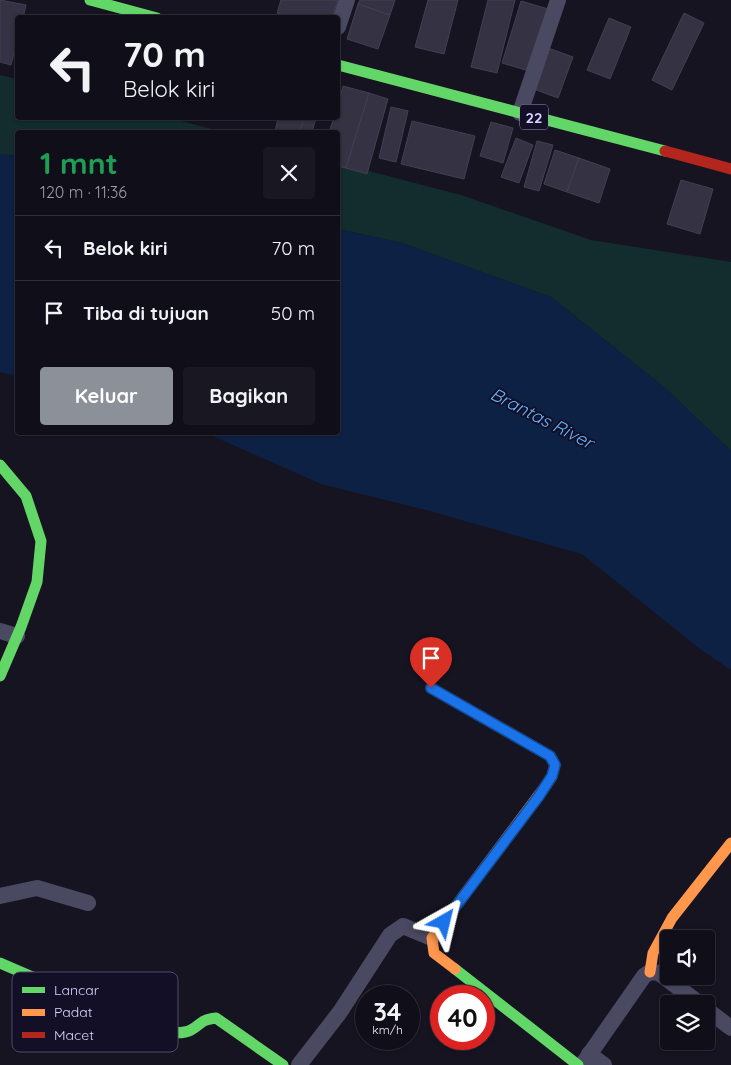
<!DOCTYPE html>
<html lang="id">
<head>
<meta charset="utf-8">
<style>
  :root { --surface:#100f19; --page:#191822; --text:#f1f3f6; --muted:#9c9ca2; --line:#302f38; --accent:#8c9099 }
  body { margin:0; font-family:Quicksand,sans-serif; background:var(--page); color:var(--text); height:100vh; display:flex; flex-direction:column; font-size:19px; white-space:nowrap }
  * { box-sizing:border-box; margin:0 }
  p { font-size:16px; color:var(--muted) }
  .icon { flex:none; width:28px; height:28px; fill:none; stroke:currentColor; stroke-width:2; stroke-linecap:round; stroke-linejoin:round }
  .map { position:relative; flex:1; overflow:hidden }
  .side { position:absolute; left:15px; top:130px; width:325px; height:305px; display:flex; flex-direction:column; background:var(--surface); border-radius:5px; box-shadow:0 1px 4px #0004,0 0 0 1px var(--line) }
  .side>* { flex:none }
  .hud { position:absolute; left:15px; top:15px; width:325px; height:105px; border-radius:5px; box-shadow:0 1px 4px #0004,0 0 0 1px var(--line); background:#100f19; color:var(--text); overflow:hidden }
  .controls { position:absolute; left:660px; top:930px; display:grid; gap:10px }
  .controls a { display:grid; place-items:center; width:55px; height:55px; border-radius:5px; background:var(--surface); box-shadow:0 1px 4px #0004,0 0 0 1px var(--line); font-size:25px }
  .speed { position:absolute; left:355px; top:985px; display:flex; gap:10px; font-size:25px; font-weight:700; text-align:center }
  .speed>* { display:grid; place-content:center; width:65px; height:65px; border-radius:50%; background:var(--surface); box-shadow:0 1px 4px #0004,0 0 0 1px var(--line); line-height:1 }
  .speed small { font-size:12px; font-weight:400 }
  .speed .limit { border:8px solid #d22; background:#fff; color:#111 }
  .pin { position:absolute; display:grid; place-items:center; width:42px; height:42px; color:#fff; margin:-51px -21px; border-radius:50% 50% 50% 0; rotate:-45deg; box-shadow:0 0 5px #0007 }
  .pin .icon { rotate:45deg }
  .me { position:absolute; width:55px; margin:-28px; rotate:37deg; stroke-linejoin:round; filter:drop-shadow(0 0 4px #0008) }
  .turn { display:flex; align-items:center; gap:18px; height:105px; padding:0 25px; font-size:22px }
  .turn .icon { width:65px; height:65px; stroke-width:2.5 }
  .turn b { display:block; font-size:35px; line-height:42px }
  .round { display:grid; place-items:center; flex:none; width:52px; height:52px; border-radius:5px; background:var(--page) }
  .head { display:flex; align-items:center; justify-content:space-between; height:85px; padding:0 25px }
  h1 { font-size:30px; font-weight:700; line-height:38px; color:#1e9e55 }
  .action { display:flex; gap:10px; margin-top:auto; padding:10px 25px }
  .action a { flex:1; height:58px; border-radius:5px; background:var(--accent); color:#fff; font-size:20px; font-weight:700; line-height:58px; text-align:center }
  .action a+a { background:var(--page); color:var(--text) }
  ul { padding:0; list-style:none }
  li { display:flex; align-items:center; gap:15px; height:65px; padding:0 25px; border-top:1px solid var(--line) }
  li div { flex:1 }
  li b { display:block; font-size:19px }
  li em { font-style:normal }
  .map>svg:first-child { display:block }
  .green { fill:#132c2d }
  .water { fill:#0d2144 }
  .building { fill:#343243; stroke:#433f54 }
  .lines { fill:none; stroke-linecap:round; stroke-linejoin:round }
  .street { stroke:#4a4962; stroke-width:16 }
  .fast { stroke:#63d668; stroke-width:11 }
  .slow { stroke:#ff974d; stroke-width:11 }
  .jam { stroke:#b3261e; stroke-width:11 }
  .route-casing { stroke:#114b97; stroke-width:12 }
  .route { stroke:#1a73e8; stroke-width:9 }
  .labels { text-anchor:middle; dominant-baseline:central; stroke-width:4; stroke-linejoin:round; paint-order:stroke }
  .shield { fill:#130f26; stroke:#9e99be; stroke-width:1 }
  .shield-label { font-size:15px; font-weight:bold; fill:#d9d4ff }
  .water-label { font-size:18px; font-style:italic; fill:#62b6ff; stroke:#130f26 }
  .key { fill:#130f26; stroke:#4e4a67; stroke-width:1 }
  .key-label { font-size:14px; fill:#d9d4ff }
</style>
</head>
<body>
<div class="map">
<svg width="731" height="1065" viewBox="0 0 731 1065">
  <rect width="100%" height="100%" fill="#161421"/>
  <g class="green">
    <path d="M0 75 17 79 18 118H170L223 132H18L17 156 0 154Z"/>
    <path d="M338 163 461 195 591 240 731 262V451L665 388 551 297 402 243 338 229Z"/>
  </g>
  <g class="water">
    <path d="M0 154 17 156V376L0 372Z"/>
    <path d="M338 229 402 243 551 297 665 388 731 451V670L700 649 582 554 426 510 321 484 206 433 338 432Z"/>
  </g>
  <g class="building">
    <path d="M0 0 26 5 23 18H18V38L11 65 0 62Z"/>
    <path d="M281 0H338L332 18H291L277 13Z"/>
    <path d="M360 0H395L390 15 358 4Z"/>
    <path d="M428 0H458L444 54 415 47Z"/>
    <path d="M488 0H515L497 73 471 67Z"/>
    <path d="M521 1 548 9 529 71 502 63Z"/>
    <path d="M358 4 390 15 378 49 347 39Z"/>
    <path d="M684 13 704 23 672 90 652 80Z"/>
    <path d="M609 18 631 27 610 79 587 70Z"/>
    <path d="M548 48 573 57 558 98 534 89Z"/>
    <path d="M343 86 369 93 346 168 338 166V132H329L334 118H338V104Z"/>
    <path d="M369 93 388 99 367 174 346 168Z"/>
    <path d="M391 107 408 111 396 162 379 158Z"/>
    <path d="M278 118H304L300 132H275Z"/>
    <path d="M304 118H316L312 132H300Z"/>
    <path d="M412 121 475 136 464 179 401 164Z"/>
    <path d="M491 122 513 128 503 163 480 156Z"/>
    <path d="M516 138 533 145 519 183 501 177Z"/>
    <path d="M537 141 553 145 539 191 524 187Z"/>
    <path d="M555 150 579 158 567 192 544 184Z"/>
    <path d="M579 158 610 169 599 203 567 192Z"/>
    <path d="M681 180 713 189 700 234 667 224Z"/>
  </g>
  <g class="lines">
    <g class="street">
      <path d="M338 27 347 0"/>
      <path d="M520 113 558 0"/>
      <path d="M0 631 17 636"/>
      <path d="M0 896 37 888 88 903"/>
      <path d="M706 1009 731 1028"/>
      <path d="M589 1054 604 1065"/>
      <path d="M299 1065 340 1012 390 935 403 926 432 938"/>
      <path d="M582 1065 644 976 650 972 659 973 700 1004"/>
    </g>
    <g class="fast">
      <path d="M90 0 157 18"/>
      <path d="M338 65 665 151"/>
      <path d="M0 465 26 496 41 541 37 582 21 627 0 676"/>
      <path d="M0 963 158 1031C168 1032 181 1035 191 1030 203 1023 200 1020 216 1018L283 1065"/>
      <path d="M455 969 578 1065"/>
    </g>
    <g class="slow">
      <path d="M455 969 434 953 432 938 547 784"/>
      <path d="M650 972 653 953 672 918 731 843"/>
    </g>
    <g class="jam">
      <path d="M665 151 731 169"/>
      <path d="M431 688 550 756 555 765 552 777 547 784"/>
    </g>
  </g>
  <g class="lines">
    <defs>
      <path id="route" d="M431 688 550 756 555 765 552 776 539 796 444 922"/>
    </defs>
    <use href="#route" class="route-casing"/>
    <use href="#route" class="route"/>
  </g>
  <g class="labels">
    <rect class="shield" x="520" y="104.5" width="28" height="25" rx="4"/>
    <g class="shield-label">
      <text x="534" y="117">22</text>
    </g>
    <g class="water-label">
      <text transform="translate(542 418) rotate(27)">Brantas River</text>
    </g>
  </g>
  <rect x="12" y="972" width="166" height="80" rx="8" class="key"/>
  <rect x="22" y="987" width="23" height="6" fill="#63d668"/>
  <rect x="22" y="1009" width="23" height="7" fill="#ff974d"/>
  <rect x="22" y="1032" width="23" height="6" fill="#b3261e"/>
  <g class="key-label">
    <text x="54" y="995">Lancar</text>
    <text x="54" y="1017">Padat</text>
    <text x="54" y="1040">Macet</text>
  </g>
</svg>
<div class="controls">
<a><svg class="icon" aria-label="sound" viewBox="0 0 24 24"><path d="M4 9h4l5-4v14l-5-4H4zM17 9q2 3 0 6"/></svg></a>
<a><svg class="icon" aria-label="layers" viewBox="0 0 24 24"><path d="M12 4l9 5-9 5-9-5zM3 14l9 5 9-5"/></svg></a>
</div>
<div class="speed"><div>34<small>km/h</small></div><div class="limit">40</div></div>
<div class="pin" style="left:431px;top:688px;background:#d93025"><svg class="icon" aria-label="arrive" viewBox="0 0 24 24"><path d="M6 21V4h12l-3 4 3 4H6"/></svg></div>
<svg class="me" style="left:444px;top:922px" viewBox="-20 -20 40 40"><path d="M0-17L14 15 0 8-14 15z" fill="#1a73e8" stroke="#fff" stroke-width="4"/></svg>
<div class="hud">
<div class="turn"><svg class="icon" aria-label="left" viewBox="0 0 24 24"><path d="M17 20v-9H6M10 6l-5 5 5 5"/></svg><div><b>70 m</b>Belok kiri</div></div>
</div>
<section class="side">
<div class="head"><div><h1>1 mnt</h1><p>120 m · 11:36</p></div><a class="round"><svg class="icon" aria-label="close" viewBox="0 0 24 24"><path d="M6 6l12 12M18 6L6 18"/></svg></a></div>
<ul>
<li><svg class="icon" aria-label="left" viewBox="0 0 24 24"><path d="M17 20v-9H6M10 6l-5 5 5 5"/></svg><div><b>Belok kiri</b></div><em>70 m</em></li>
<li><svg class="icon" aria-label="arrive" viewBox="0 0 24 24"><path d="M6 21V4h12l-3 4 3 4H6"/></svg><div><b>Tiba di tujuan</b></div><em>50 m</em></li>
</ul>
<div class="action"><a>Keluar</a><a>Bagikan</a></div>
</section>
</div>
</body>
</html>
